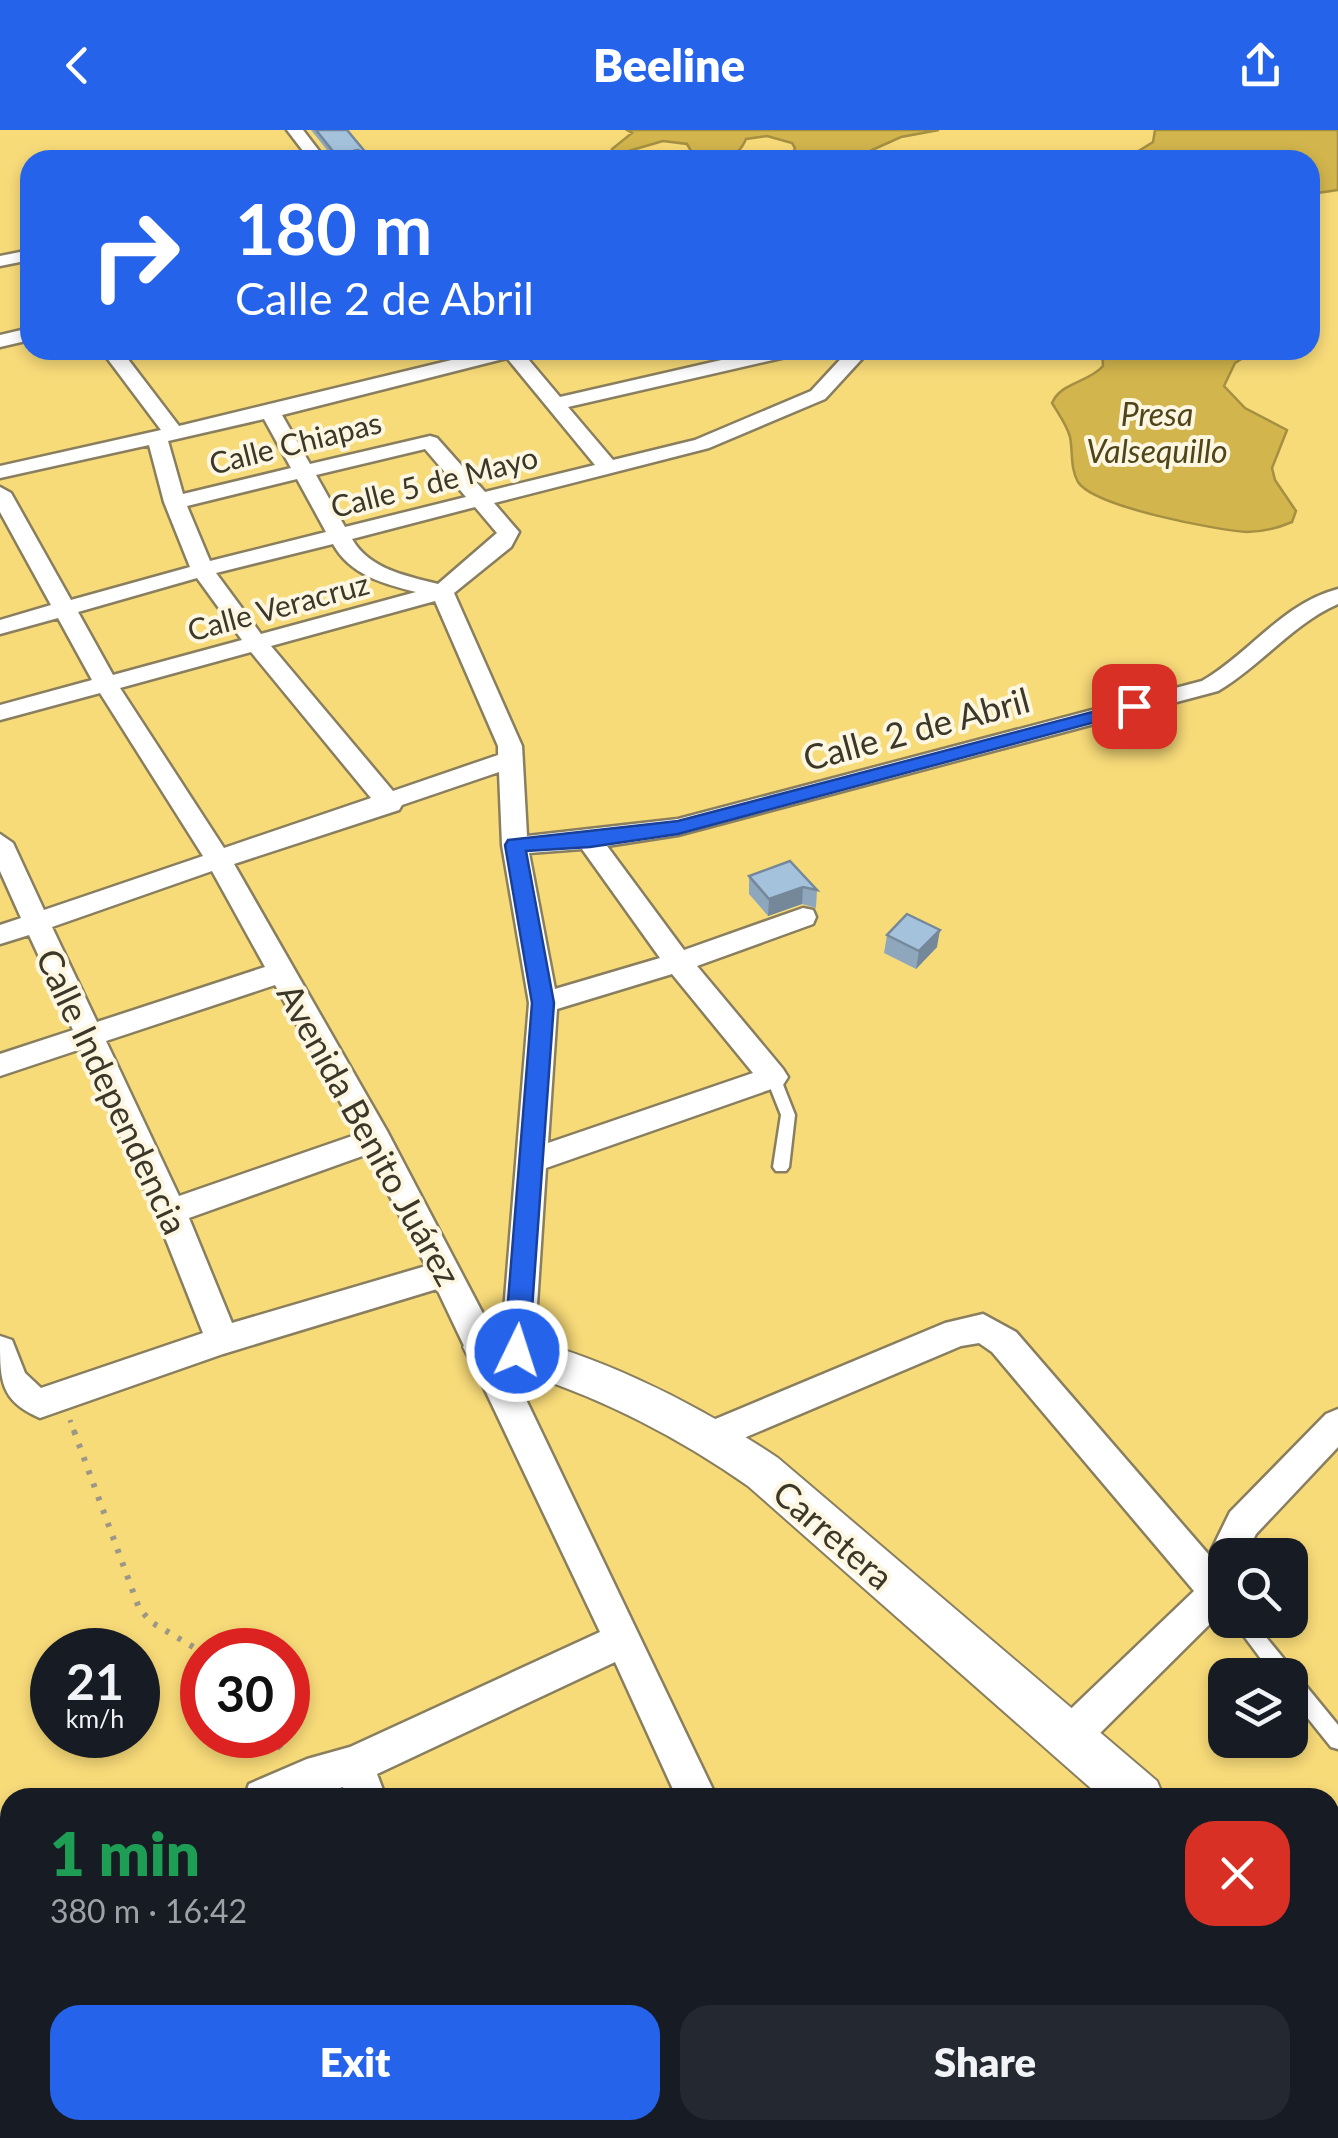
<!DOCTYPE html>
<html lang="en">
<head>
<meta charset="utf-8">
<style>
  :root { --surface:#171b24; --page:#242831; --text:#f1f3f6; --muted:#9ea1a6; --accent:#2563eb }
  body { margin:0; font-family:Lato,sans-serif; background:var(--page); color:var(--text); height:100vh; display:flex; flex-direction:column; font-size:38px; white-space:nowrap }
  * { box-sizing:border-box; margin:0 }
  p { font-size:32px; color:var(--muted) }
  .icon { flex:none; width:55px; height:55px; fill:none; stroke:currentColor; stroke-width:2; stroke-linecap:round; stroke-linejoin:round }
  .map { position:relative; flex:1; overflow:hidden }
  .sheet { position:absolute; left:0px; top:1658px; width:1340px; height:352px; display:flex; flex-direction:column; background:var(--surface); border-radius:30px 30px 0 0; box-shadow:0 5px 15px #0003 }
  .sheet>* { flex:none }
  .guide { position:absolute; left:20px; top:20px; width:1300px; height:210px; border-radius:30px; box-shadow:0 5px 15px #0003; background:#2563eb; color:#fff; overflow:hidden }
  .buttons { position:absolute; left:1208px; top:1408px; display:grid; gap:20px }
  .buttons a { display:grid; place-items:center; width:100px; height:100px; border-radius:20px; background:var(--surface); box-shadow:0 5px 15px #0003; font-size:50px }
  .speed { position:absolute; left:30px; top:1498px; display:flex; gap:20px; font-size:50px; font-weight:700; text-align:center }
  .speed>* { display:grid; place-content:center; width:130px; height:130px; border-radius:50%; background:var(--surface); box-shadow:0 5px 15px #0003; line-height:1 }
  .speed small { font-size:25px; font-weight:400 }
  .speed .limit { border:15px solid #d22; background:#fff; color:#111 }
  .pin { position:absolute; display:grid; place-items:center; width:85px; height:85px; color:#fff; margin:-42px; border-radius:20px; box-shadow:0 5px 15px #0006 }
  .me { position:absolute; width:110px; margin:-55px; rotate:4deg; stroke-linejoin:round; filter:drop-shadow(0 0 8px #0008) }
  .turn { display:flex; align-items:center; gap:35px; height:210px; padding:0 50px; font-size:45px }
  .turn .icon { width:130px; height:130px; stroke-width:2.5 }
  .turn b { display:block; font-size:70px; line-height:85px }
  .round { display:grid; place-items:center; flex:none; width:105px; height:105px; border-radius:30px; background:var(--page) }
  .summary { display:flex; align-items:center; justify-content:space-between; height:170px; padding:0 50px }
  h1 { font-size:60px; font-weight:800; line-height:75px; color:#1e9e55 }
  .cta { display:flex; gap:20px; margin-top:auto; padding:20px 50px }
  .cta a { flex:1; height:115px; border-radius:30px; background:var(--accent); color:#fff; font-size:40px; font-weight:800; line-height:115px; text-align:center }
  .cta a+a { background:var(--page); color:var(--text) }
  header { display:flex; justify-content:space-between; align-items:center; height:130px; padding:0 50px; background:var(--accent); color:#fff; font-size:45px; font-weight:800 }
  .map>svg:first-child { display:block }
  .green { fill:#f8db79; fill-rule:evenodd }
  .water { fill:#d2b54d; stroke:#a58f42; stroke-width:2.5 }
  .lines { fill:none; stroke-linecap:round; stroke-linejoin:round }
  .service-casing { stroke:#897f5f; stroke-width:5 }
  .minor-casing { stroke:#897f5f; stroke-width:5 }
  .tertiary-casing { stroke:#897f5f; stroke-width:4 }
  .path-far1 { stroke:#9c9786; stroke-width:5; stroke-dasharray:2.5 8; stroke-linecap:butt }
  .path { stroke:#9c9786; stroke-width:6; stroke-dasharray:4 10; stroke-linecap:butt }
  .service { fill:#fff; fill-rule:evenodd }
  .minor { fill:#fff; fill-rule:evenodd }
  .tertiary { fill:#fff; fill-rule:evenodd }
  .wall { fill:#8ea7bd }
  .shaded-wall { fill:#74889a }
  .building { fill:#a5c2dc; stroke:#74889a; stroke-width:2.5 }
  .route { fill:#2563eb; stroke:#184099; stroke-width:2.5 }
  .labels { text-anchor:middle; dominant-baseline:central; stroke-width:8; stroke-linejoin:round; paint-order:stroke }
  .far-street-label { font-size:30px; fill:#3b3729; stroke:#fdf7e2 }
  .far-water-label { font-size:32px; font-style:italic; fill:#504419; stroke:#fdf7e2 }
  .street-label { font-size:35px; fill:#3b3729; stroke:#fdf7e2 }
</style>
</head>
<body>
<header><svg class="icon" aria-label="back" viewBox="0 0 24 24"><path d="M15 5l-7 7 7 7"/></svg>Beeline<svg class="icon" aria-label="share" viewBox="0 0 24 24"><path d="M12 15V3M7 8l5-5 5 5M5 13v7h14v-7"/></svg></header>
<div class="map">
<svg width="1338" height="2008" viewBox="0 0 1338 2008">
  <rect width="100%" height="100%" fill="#fdf7e2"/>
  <path class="green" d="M0 0H1338V2008H0ZM30 30H1310V220H30ZM1225 1425H1290V1490H1225ZM52 1520H138V1605H52ZM202 1520H288V1605H202ZM1225 1545H1290V1610H1225ZM10 1668H1330V2000H10Z"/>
  <g class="water">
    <path d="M627 0H939L901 7 850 30H790L795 18 792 13 767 6 746 9C736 33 718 30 694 26L687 14 663 11 615 25 612 19 632 3Z"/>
    <path d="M1155 0H1338V60L1310 64V30H1124L1153 12Z"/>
    <path d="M1102 220H1256L1235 233 1224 256 1245 278 1287 300 1272 338 1275 350 1296 381 1292 392C1278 398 1263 402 1247 402 1216 400 1094 377 1078 352 1070 338 1073 322 1070 307 1067 295 1058 283 1052 273 1061 252 1088 253 1103 236Z"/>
  </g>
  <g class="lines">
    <defs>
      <g id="service">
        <path d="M773 942 780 947 795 985 789 1037 786 1041H776L773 1037 781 985 766 947Z"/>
        <path d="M1232 1490H1252L1338 1595V1619L1331 1617 1290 1566V1545H1273Z"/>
      </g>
      <g id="minor">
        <path d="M287 0H303L326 30H310Z"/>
        <path d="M30 120V130L0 136V126Z"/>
        <path d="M30 198V210L0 217V205Z"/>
        <path d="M101 220H121L179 296 493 220H526L523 223 560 267 765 220H800L790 226 568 277 613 330 695 310 811 261 849 220H870L825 269 709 318 494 373 519 402 511 417 454 463 522 616 527 706 678 689 1202 551C1249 524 1283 473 1338 459V474C1292 494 1261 536 1218 561L678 705 607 716 684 820 803 778 813 780 816 787 813 794 697 836 783 939 788 947 783 955 546 1038 534 1221 529 1231 517 1235 508 1232 717 1668H677L615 1532 377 1644 386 1668H347L343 1657 308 1668H244L249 1654 307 1629 350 1617 600 1502 437 1159 223 1224 40 1288C0 1270 0 1252 0 1206L12 1210 25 1243 41 1258 203 1203 155 1082 81 919 0 946V924L73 900 29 805 0 814V795L21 788 0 741V704L13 713 44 780 203 726 100 563 0 590V575L92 550 58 488 0 504V490L51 475 0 382V357L11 363 71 470 190 437 164 372 149 315 0 348V336L161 300ZM507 228 595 335 485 362 437 308 430 306 310 334 282 285ZM264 289 291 338 183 364 168 311ZM425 319 466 367 345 397 316 345ZM297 349 326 402 210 431 187 376ZM475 377 497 403 438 454C406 446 369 439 352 409ZM333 414C350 445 384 454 416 462L261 504 216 443ZM197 448 242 510 113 545 78 482ZM435 471 498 616V625L393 661 271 516ZM251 522 371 668 224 718 120 558ZM499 642 502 715 529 873 501 1218 387 1001 234 734 399 680 402 675ZM582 719 660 828 555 859 529 723ZM212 741 265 837 97 892 52 797ZM672 844 753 943 548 1013 557 879ZM275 855 358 1004 179 1066 106 911ZM368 1024 426 1136 232 1193 189 1088Z"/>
        <path d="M983 1184 1016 1202 1209 1425 1230 1382 1326 1284 1338 1279V1317L1256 1404 1245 1425H1225V1479L1083 1620 1069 1626 1055 1620 1050 1607 1055 1594 1194 1461 992 1222 979 1213 961 1216 713 1321 701 1317 696 1306 701 1295 945 1193Z"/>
        <path d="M157 2000H201L204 2008H160Z"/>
        <path d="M478 2000H522L525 2008H481Z"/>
        <path d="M828 2000H873L876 2008H831Z"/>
        <path d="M1271 2000H1315L1317 2008H1273Z"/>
      </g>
      <g id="tertiary">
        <path d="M484 1200C584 1216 695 1272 778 1328L1157 1651 1164 1668H1102L748 1356C681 1309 606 1270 529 1245 509 1238 489 1236 469 1229L463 1217 469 1205Z"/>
        <path d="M1330 1801 1338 1804V1860L1330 1857Z"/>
      </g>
    </defs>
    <use href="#service" class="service-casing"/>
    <use href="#minor" class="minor-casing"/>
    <use href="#tertiary" class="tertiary-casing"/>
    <path class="path-far1" d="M70 1290 75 1304"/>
    <g class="path">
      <path d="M74 1301 139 1478 151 1492 202 1522"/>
      <path d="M269 1605 287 1625"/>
    </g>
    <use href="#service" class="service"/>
    <use href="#minor" class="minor"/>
    <use href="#tertiary" class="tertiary"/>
  </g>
  <g class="wall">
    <path d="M311 0H347L367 29 331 25Z"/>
    <path d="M749 746 817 760 816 778 802 774 768 786 749 764Z"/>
    <path d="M887 805 937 817 916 839 884 823Z"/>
  </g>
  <g class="shaded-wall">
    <path d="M803 757 802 774 768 786 769 769Z"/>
    <path d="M940 800 937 817 916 839 919 821Z"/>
  </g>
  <g class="building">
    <path d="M316 0H347L367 24 363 25 358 20 336 25Z"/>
    <path d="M358 20 368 30H309Z"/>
    <path d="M790 731 817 760 803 757 769 769 749 746Z"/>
    <path d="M907 784 940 800 919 821 887 805Z"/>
  </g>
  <path class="route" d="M1134 571 1143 576 1140 580 678 704 590 717 526 721 554 873 529 1221 526 1228 517 1232 508 1228 504 1221 532 873 505 715 508 710 678 691Z"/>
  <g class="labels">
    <g class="far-street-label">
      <text transform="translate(295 312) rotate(-14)">Calle Chiapas</text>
      <text transform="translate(434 351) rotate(-14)">Calle 5 de Mayo</text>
      <text transform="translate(278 476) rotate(-15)">Calle Veracruz</text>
    </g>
    <g class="far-water-label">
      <text x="1157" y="283">Presa<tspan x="1157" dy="37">Valsequillo</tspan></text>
    </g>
    <g class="street-label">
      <text transform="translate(916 598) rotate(-15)">Calle 2 de Abril</text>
      <text transform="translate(113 961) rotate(65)">Calle Independencia</text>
      <text transform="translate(370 1004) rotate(61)">Avenida Benito Juárez</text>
      <text transform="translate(834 1404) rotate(41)">Carretera</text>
    </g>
  </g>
</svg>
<div class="buttons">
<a><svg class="icon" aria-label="search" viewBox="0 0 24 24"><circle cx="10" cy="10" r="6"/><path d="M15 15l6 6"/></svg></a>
<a><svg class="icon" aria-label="layers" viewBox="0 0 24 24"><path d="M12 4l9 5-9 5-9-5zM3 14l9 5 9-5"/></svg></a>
</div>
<div class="speed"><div>21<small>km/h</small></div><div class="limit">30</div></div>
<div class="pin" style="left:1134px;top:576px;background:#d93025"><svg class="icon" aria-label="arrive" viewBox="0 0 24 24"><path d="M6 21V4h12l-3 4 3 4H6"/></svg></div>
<svg class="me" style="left:517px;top:1221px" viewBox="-20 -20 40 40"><circle r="17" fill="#2563eb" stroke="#fff" stroke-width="3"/><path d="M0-11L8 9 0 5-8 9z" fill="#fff"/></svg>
<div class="guide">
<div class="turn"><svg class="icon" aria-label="right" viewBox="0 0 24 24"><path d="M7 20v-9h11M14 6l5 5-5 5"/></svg><div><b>180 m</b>Calle 2 de Abril</div></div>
</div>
<section class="sheet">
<div class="summary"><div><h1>1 min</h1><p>380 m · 16:42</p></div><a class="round" style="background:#d93025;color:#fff"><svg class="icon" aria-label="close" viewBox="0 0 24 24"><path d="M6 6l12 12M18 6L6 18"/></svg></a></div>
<div class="cta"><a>Exit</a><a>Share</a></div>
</section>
</div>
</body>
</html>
